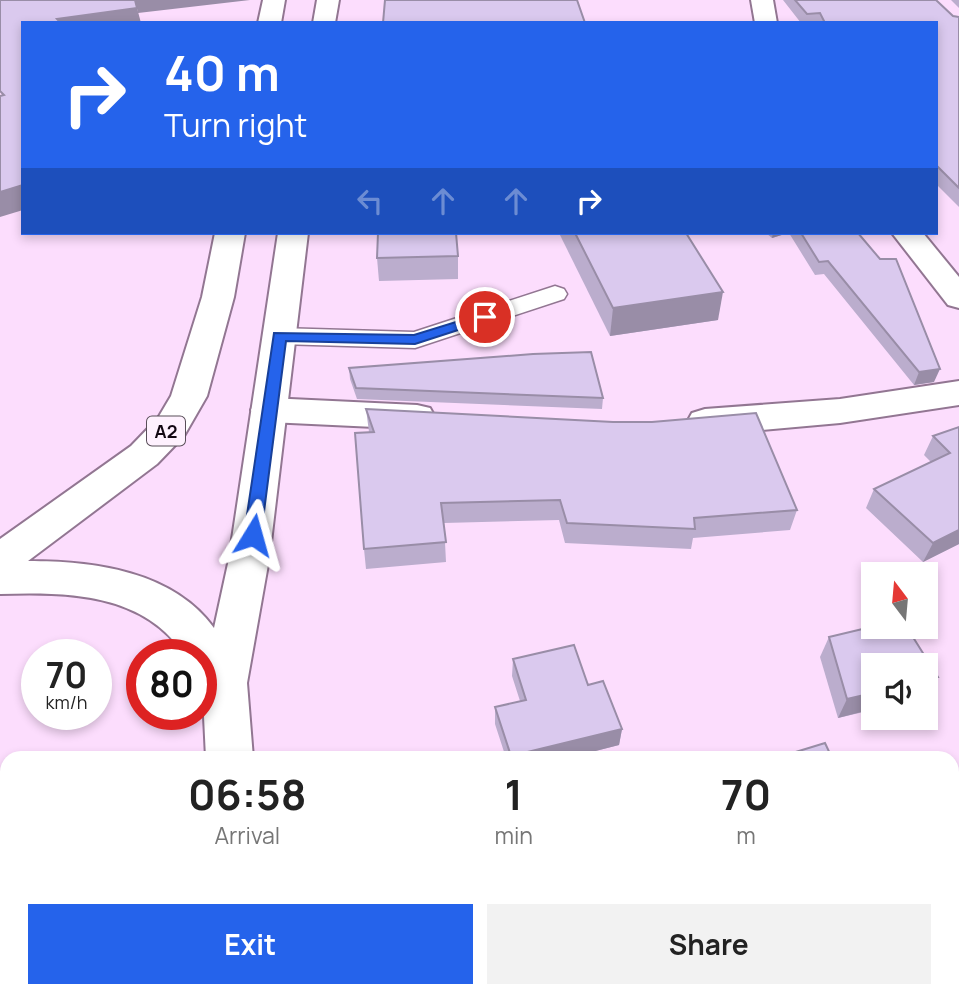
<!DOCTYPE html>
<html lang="en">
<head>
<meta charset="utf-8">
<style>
  :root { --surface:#fff; --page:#f2f2f2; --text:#222; --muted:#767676; --accent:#2563eb }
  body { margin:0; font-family:Manrope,sans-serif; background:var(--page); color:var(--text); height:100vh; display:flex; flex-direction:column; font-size:26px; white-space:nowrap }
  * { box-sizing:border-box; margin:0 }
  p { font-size:23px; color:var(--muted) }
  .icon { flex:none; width:38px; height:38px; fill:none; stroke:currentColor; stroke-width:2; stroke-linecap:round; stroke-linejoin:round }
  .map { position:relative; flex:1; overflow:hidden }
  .side { position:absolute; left:0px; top:751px; width:959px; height:247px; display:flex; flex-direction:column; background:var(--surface); border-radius:21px 21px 0 0; box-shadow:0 4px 10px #0003 }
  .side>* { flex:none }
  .guide { position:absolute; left:21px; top:21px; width:917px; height:214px; border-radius:0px; box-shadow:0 4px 10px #0003; background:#2563eb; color:#fff; overflow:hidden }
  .needle { width:46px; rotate:344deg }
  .fabs { position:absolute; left:861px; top:562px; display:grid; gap:14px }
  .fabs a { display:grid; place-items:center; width:77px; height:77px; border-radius:0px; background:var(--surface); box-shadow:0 4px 10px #0003; font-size:35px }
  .speed { position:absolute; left:21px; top:639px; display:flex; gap:14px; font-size:35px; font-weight:700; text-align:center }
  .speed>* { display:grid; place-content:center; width:91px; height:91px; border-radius:50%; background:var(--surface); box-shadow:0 4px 10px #0003; line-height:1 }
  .speed small { font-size:18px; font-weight:400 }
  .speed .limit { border:10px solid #d22; background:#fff; color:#111 }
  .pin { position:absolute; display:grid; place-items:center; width:60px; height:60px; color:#fff; margin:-30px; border:4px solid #fff; border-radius:50%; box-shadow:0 2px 7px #0007 }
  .me { position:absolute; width:77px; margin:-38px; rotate:8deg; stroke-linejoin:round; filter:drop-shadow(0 0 5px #0008) }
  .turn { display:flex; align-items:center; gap:24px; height:147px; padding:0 28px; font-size:32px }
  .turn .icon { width:91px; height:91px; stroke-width:2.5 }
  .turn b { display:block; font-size:49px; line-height:60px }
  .lanes { display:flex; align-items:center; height:66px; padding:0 28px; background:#0003; justify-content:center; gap:35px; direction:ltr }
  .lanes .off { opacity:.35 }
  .eta { display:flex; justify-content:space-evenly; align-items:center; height:119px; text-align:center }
  .eta b { font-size:42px; font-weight:700; line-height:49px }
  .primary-button { display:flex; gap:14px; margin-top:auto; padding:14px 28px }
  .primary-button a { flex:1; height:80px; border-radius:0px; background:var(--accent); color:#fff; font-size:28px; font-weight:700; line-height:80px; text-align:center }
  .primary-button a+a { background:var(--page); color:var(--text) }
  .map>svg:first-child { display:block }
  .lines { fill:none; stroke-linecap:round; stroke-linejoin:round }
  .lane-casing { stroke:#927692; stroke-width:3 }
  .street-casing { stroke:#927692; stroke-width:4 }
  .highway-casing { stroke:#927692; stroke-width:4 }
  .lane { fill:#fff; fill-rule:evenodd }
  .street { fill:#fff; fill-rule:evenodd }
  .highway { fill:#fff; fill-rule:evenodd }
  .wall { fill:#bbadcd }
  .shaded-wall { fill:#998da7 }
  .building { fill:#dac9ee; stroke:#998da7; stroke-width:2 }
  .route { fill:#2563eb; stroke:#184099; stroke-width:2 }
  .labels { text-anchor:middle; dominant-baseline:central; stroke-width:5; stroke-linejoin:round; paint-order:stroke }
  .shield { fill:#fef1fe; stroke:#594e59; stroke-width:2 }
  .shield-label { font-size:18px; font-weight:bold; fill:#120812 }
</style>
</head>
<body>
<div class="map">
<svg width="959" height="996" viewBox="0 0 959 996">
  <rect width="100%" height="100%" fill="#fcddfd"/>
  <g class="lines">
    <defs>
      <path id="lane" d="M555 286 564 289 567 294 564 299 415 348 279 344 270 342 266 336 270 330 279 328 414 332Z"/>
      <g id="street">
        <path d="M751 0H773L777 23H755Z"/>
        <path d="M892 233H923L959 277V308L948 305Z"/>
        <path d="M959 381V405L840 423 705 435 692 431 687 422 692 413 705 409 840 399Z"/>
        <path d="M269 398 417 405 430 408 435 417 430 426 417 429 269 422 256 419 251 410 256 401Z"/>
      </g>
      <g id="highway">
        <path d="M263 0H285L281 23H258Z"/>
        <path d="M317 0H339L335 23H313Z"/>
        <path d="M215 233H245L234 297 207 396 184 436 157 464 28 561C94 561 173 571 214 628L229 559 278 233H308L269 559 247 683 253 758H206L201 654H184C143 593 68 592 0 594V539L131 446 158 418 171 396 202 297Z"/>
        <path d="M156 990H213L211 996H154Z"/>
        <path d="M226 990H280L282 996H228Z"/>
      </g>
    </defs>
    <use href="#lane" class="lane-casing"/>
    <use href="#street" class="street-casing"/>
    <use href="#highway" class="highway-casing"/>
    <use href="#lane" class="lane"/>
    <use href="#street" class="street"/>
    <use href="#highway" class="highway"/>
  </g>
  <g class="wall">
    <path d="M783 0H936L953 16 959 17V207L936 184V23H801Z"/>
    <path d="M951 0H959V8Z"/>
    <path d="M559 233H686L718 320 610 336Z"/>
    <path d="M766 233H788L772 238Z"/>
    <path d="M789 233H858L934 382 914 385 824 274 815 275Z"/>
    <path d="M458 256V279L379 281 377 258Z"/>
    <path d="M349 368 603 398 602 409 357 399 350 379Z"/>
    <path d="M366 409 797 510 790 530 693 538 691 549 565 543 559 520 444 523 446 562 366 569 364 549 369 432Z"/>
    <path d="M959 427V544L923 562 866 508 874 489 931 462 924 455 933 436Z"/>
    <path d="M829 637 938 677 927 697 838 718 820 657Z"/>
    <path d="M513 659 588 685 622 729 619 745 568 758H506L495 724V707L520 701 512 676Z"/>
    <path d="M574 990H638L640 996H575Z"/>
  </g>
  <g class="shaded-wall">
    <path d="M135 0H250L138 13Z"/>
    <path d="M137 8 141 23H58L57 19Z"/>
    <path d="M23 185V210L0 217V192Z"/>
    <path d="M773 233H788L772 238Z"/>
    <path d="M723 292 718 320 610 336 613 308Z"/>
    <path d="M940 369 934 382 914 385 919 372Z"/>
    <path d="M959 530V544L923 562 933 543Z"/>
    <path d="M938 677 927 697H926V680Z"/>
    <path d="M873 693V709L838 718 847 699Z"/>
    <path d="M622 729 619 745 568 758H511V756Z"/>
  </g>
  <g class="building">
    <path d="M0 0H135L137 8 57 19 61 23H23V185L0 192V96L4 95 0 91Z"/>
    <path d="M385 0H577L585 23H383Z"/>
    <path d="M795 0H936L953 16 959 17V188L936 165V23H825L820 13 807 14Z"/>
    <path d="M378 233H456L458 256 377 258Z"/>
    <path d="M575 233H686L723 292 613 308Z"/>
    <path d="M801 233H858L880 259H896L940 369 919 372 828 261 819 262Z"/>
    <path d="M591 352 603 398 356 388 349 368 533 354Z"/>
    <path d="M366 409 613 422H652L756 413 797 510 694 518 695 529 567 523 560 500 441 503 446 542 364 549 355 433 374 432Z"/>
    <path d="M959 427V530L933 543 874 489 950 453 933 436Z"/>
    <path d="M875 626H906L938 677 926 680V665H873V693L847 699 829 637Z"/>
    <path d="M574 645 588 685 603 681 622 729 511 756 495 707 526 700 513 659Z"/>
    <path d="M825 743 832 758H776Z"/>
    <path d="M580 990H638L640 996H581Z"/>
  </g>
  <path class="route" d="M485 313 489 314V320L415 344 286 341 261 535 258 539H247L244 535 274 333 414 335Z"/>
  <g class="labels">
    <rect class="shield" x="147" y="416.5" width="38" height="29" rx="5"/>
    <g class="shield-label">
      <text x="166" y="431">A2</text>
    </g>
  </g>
</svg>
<div class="fabs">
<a><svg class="needle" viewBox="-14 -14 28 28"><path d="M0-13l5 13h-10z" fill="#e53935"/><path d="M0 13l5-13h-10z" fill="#767676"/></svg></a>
<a><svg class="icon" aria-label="sound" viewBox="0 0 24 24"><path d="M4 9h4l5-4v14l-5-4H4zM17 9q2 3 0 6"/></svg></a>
</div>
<div class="speed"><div>70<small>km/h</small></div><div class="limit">80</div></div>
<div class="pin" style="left:485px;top:317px;background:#d93025"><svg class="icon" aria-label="arrive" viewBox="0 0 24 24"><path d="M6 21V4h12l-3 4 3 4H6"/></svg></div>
<svg class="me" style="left:253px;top:535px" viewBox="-20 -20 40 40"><path d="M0-17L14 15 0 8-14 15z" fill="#2563eb" stroke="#fff" stroke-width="4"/></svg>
<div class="guide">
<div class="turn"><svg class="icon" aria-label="right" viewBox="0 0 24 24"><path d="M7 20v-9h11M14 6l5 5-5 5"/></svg><div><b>40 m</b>Turn right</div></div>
<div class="lanes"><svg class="icon off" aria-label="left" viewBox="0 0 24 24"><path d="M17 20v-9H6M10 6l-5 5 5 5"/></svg><svg class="icon off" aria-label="ahead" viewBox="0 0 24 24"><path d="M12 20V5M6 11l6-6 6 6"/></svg><svg class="icon off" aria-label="ahead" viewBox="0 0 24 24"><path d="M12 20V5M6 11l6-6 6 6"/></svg><svg class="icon" aria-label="right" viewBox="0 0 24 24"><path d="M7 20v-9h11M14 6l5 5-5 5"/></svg></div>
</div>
<section class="side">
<div class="eta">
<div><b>06:58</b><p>Arrival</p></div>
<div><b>1</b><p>min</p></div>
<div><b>70</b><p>m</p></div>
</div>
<div class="primary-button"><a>Exit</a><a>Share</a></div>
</section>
</div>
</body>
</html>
